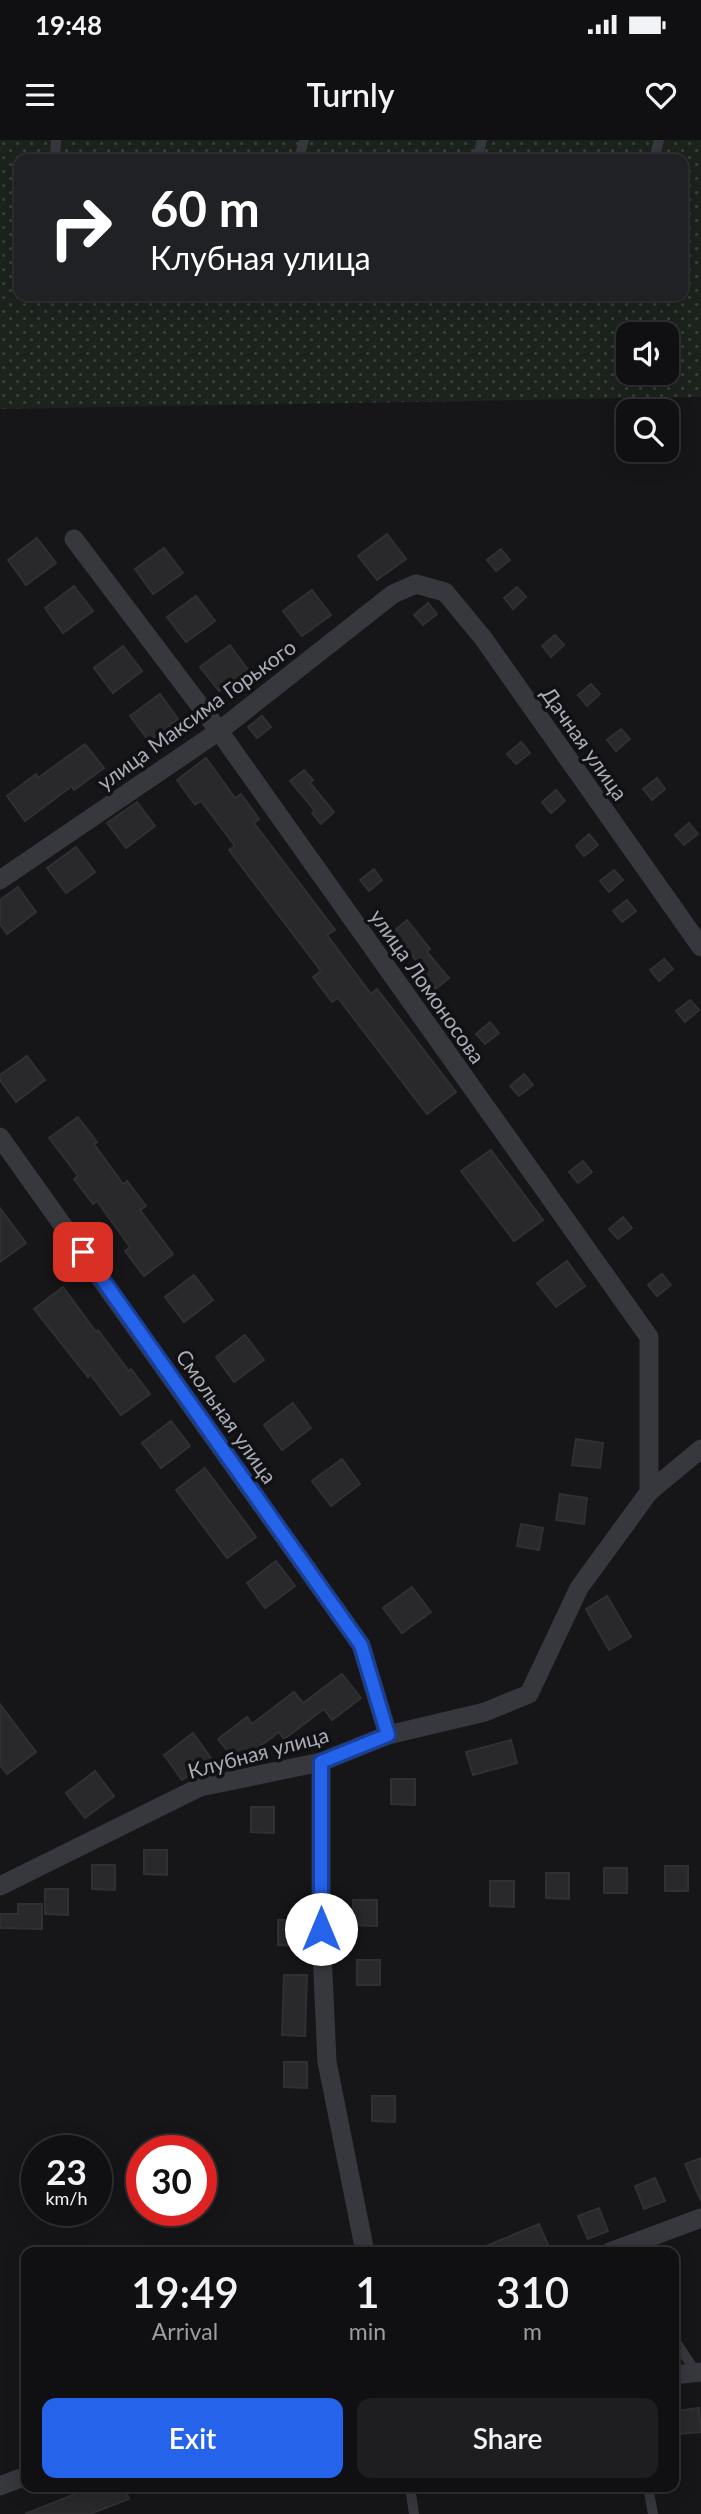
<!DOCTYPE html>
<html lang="en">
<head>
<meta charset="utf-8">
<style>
  :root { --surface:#101012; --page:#1e1e20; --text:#f1f3f6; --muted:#9c9d9f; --line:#303032; --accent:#2563eb }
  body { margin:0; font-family:Lato,sans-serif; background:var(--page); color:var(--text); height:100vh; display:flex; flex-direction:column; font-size:26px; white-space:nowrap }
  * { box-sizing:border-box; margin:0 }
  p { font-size:23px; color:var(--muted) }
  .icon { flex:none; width:38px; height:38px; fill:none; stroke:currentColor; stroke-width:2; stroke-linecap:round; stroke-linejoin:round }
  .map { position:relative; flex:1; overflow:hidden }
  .details { position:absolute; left:21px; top:2107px; width:658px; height:245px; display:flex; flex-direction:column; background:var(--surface); border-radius:14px; box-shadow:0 4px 18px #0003,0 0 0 2px var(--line) }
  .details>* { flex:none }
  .banner { position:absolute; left:14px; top:14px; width:674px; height:147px; border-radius:14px; box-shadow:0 4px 18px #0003,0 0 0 2px var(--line); background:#202124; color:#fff; overflow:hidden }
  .fabs { position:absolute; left:616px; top:182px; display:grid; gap:14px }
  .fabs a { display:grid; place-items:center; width:63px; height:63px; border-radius:14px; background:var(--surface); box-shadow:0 4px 18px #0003,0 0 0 2px var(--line); font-size:35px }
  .speed { position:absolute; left:21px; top:1995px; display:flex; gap:14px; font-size:35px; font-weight:700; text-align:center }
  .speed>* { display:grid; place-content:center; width:91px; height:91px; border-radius:50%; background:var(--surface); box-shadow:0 4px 18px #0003,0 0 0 2px var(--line); line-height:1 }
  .speed small { font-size:18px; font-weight:400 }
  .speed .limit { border:10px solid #d22; background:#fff; color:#111 }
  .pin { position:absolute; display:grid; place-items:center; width:60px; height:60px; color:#fff; margin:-30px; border-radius:14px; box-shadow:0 4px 10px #0006 }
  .me { position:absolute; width:77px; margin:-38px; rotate:0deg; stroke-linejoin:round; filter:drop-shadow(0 0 5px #0008) }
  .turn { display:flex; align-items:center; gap:24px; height:147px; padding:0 21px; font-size:32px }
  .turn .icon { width:91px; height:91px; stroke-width:2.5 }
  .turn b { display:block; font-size:49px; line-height:60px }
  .eta { display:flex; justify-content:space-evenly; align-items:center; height:119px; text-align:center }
  .eta b { font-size:42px; font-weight:600; line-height:49px }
  .cta { display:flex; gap:14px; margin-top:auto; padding:14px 21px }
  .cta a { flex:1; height:80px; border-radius:14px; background:var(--accent); color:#fff; font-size:28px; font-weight:600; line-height:80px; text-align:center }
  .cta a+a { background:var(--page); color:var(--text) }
  .status { display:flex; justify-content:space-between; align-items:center; height:49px; padding:0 35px; background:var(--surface); direction:ltr }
  .status svg { height:19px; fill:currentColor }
  header { display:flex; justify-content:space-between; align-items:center; height:91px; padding:0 21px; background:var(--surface); font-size:32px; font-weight:600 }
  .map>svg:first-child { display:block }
  .garden { fill:url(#garden-dots); fill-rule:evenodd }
  .building { fill:#29292c; stroke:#303034; stroke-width:2 }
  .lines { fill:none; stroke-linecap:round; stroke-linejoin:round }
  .service { stroke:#37383d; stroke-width:10 }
  .minor { stroke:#37383d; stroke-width:19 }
  .route-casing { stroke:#184099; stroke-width:18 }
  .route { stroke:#2563eb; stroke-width:12 }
  .labels { text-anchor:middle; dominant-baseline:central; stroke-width:7; stroke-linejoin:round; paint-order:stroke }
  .street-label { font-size:21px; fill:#a8adb8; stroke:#111113 }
</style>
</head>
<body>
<div class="status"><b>19:48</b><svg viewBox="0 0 49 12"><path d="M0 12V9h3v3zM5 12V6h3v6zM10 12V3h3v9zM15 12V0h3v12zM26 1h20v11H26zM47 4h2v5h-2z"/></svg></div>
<header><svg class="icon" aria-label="menu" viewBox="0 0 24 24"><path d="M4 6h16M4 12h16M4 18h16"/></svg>Turnly<svg class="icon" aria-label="heart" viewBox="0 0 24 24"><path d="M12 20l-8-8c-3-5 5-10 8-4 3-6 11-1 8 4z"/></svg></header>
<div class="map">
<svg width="701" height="2374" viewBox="0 0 701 2374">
  <defs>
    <pattern id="garden-dots" width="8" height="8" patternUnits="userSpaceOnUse" patternTransform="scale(1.75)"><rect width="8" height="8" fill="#1c231d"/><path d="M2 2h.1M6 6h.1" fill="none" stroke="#3a403c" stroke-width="1.8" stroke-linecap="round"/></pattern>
  </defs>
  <rect width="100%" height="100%" fill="#161618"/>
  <path class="garden" d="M0 0H701V257L0 269ZM19 19H682V156H19ZM628 194H667V233H628Z"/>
  <g class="building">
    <path d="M387 394 406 419 377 440 358 416Z"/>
    <path d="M37 398 56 423 26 445 8 420Z"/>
    <path d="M164 408 183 433 153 454 135 429Z"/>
    <path d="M501 409 510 420 496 431 487 420Z"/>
    <path d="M74 446 93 471 63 493 45 468Z"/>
    <path d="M517 447 526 457 513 469 504 458Z"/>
    <path d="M312 450 331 475 302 496 283 471Z"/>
    <path d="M196 456 215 481 186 502 167 477Z"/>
    <path d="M428 463 437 474 423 485 414 475Z"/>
    <path d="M555 495 564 505 551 517 542 506Z"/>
    <path d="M230 505 248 530 219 551 200 527Z"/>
    <path d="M123 506 142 531 113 553 94 528Z"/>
    <path d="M591 544 600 554 587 566 578 555Z"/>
    <path d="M160 554 178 579 149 601 130 576Z"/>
    <path d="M262 576 271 587 257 598 248 587Z"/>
    <path d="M621 589 630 599 616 611 607 600Z"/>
    <path d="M521 602 530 613 516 624 507 614Z"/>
    <path d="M85 604 104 628 74 650 72 646 25 681 7 656 36 634 38 638Z"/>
    <path d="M206 618 235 658 241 654 259 679 254 683 335 790 327 795 371 854 377 849 456 952 427 974 338 858 332 862 313 837 321 831 229 710 235 706 201 661 195 665 177 640Z"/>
    <path d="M304 630 313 640 310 643 334 672 321 684 312 673 315 671 290 641Z"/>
    <path d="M657 638 665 649 652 660 643 649Z"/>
    <path d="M556 650 565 661 551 673 542 662Z"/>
    <path d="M137 662 155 686 126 708 107 683Z"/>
    <path d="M689 683 698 694 684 705 675 695Z"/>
    <path d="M589 694 598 705 584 716 576 706Z"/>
    <path d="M76 707 95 732 66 753 47 728Z"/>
    <path d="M374 729 382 740 369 751 360 740Z"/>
    <path d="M614 730 623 740 609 752 600 741Z"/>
    <path d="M18 747 36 772 7 794 0 784V760Z"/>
    <path d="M627 760 636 771 622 782 613 771Z"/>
    <path d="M407 780 430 809 427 812 449 838 435 849 426 838 429 836 393 792Z"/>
    <path d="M664 819 673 829 659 841 650 830Z"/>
    <path d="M690 860 699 870 685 882 676 871Z"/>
    <path d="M490 882 499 893 485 904 476 894Z"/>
    <path d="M27 916 45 940 16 962 0 940V935Z"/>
    <path d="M524 934 533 945 519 956 510 946Z"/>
    <path d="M78 977 97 1002 94 1004 123 1044 127 1041 146 1066 140 1070 173 1114 144 1136 125 1111 130 1107 97 1061 93 1064 74 1039 78 1036 49 998Z"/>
    <path d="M491 1010 543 1080 514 1101 461 1031Z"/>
    <path d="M583 1021 592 1032 578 1043 569 1032Z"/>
    <path d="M0 1068 26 1103 0 1122Z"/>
    <path d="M623 1077 632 1088 618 1099 609 1089Z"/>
    <path d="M567 1121 585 1146 556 1167 537 1143Z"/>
    <path d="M662 1134 671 1145 657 1156 648 1145Z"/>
    <path d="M194 1135 213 1160 184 1182 165 1157Z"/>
    <path d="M63 1147 96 1192 98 1190 129 1231 131 1229 150 1254 121 1275 90 1234 88 1237 34 1169Z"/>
    <path d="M245 1195 264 1220 234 1242 216 1217Z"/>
    <path d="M293 1263 311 1288 282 1310 264 1285Z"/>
    <path d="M171 1281 190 1306 161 1328 142 1303Z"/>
    <path d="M576 1299 603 1303 600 1328 572 1325Z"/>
    <path d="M342 1319 360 1344 331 1366 312 1341Z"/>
    <path d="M205 1328 256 1397 227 1418 176 1350Z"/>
    <path d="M560 1354 587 1358 584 1384 556 1380Z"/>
    <path d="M521 1384 543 1388 539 1410 517 1406Z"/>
    <path d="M276 1421 295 1446 265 1468 247 1443Z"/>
    <path d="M412 1447 431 1472 402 1493 383 1468Z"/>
    <path d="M607 1456 631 1497 609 1510 586 1469Z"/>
    <path d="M342 1534 361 1558 332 1580 324 1569 284 1599 279 1592 237 1623 218 1599 247 1577 252 1584 294 1552 303 1563Z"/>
    <path d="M0 1564 36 1612 7 1634 0 1625Z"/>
    <path d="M193 1593 211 1618 182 1640 164 1615Z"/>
    <path d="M511 1600 517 1623 473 1635 466 1612Z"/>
    <path d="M95 1631 114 1656 85 1678 66 1653Z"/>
    <path d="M391 1639H415V1665L391 1664Z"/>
    <path d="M251 1667H274V1693L251 1692Z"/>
    <path d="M144 1710H167V1735L144 1734Z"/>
    <path d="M92 1725H115V1750L92 1749Z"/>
    <rect x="665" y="1726" width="23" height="25"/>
    <rect x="604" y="1728" width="23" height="25"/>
    <path d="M546 1733H569V1759L546 1758Z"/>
    <path d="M490 1741H514V1767L490 1766Z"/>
    <path d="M45 1749H68V1775L45 1774Z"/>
    <path d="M353 1760H377V1786L353 1785Z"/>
    <path d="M18 1764H42V1789L0 1788V1774H18Z"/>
    <path d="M278 1780H302V1806L278 1805Z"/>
    <rect x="357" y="1820" width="23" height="25"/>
    <path d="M284 1835H307L305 1896 282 1895Z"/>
    <path d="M284 1922H307V1948L284 1947Z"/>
    <path d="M372 1956H395V1982L372 1981Z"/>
    <path d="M701 2018V2061L685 2024Z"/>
    <path d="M655 2038 665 2061 644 2069 635 2046Z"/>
    <path d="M599 2068 608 2091 588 2099 578 2076Z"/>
    <path d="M539 2084 549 2107 536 2112H472Z"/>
    <path d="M699 2268 701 2292 679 2294 676 2271Z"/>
    <path d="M93 2347H124L129 2359 90 2374H25Z"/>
  </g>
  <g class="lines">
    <g class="service">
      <path d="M55 19 56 0"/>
      <path d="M299 19 304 0"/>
      <path d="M477 19 482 0"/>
      <path d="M654 19 659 0"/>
      <path d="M674 2199 696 2232"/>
      <path d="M410 2347 414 2374"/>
      <path d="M648 2347 653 2374"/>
    </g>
    <g class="minor">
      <path d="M74 399 219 591 649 1197V1352"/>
      <path d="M0 740 219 591 393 454 416 444 445 452 483 498 701 807"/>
      <path d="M0 997 361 1505 388 1595"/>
      <path d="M321 1622V1789L327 1922 365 2112"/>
      <path d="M0 1746 200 1647 321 1622 388 1595 485 1572 529 1554 579 1448 649 1352 701 1309"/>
      <path d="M610 2112 701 2078"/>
      <path d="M674 2235 701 2232"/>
      <path d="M0 2346 26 2336"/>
    </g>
  </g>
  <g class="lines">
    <defs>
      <path id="route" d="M83 1112 361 1505 388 1595 321 1622V1789"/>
    </defs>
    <use href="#route" class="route-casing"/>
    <use href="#route" class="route"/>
  </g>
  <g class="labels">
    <g class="street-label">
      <text transform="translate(196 574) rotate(-36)">улица Максима Горького</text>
      <text transform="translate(585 603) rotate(55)">Дачная улица</text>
      <text transform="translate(428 846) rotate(55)">улица Ломоносова</text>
      <text transform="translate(227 1276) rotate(55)">Смольная улица</text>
      <text transform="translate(258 1612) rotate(-15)">Клубная улица</text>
    </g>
  </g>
</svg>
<div class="fabs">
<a><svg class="icon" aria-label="sound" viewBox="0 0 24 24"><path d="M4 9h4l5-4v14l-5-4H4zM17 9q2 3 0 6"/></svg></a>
<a><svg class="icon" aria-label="search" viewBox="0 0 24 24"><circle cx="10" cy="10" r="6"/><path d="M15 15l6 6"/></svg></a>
</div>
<div class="speed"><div>23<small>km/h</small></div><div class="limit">30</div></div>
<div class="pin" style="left:83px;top:1112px;background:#d93025"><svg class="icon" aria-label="arrive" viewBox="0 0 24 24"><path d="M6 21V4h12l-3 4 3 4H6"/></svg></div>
<svg class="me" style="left:321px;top:1789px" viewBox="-20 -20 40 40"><circle r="19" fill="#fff"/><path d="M0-13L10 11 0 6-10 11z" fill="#2563eb"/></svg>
<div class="banner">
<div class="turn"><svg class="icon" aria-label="right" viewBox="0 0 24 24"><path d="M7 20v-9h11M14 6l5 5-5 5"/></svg><div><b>60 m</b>Клубная улица</div></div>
</div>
<section class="details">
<div class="eta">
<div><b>19:49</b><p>Arrival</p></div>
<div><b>1</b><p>min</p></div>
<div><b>310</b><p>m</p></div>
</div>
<div class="cta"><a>Exit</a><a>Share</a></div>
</section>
</div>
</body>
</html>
